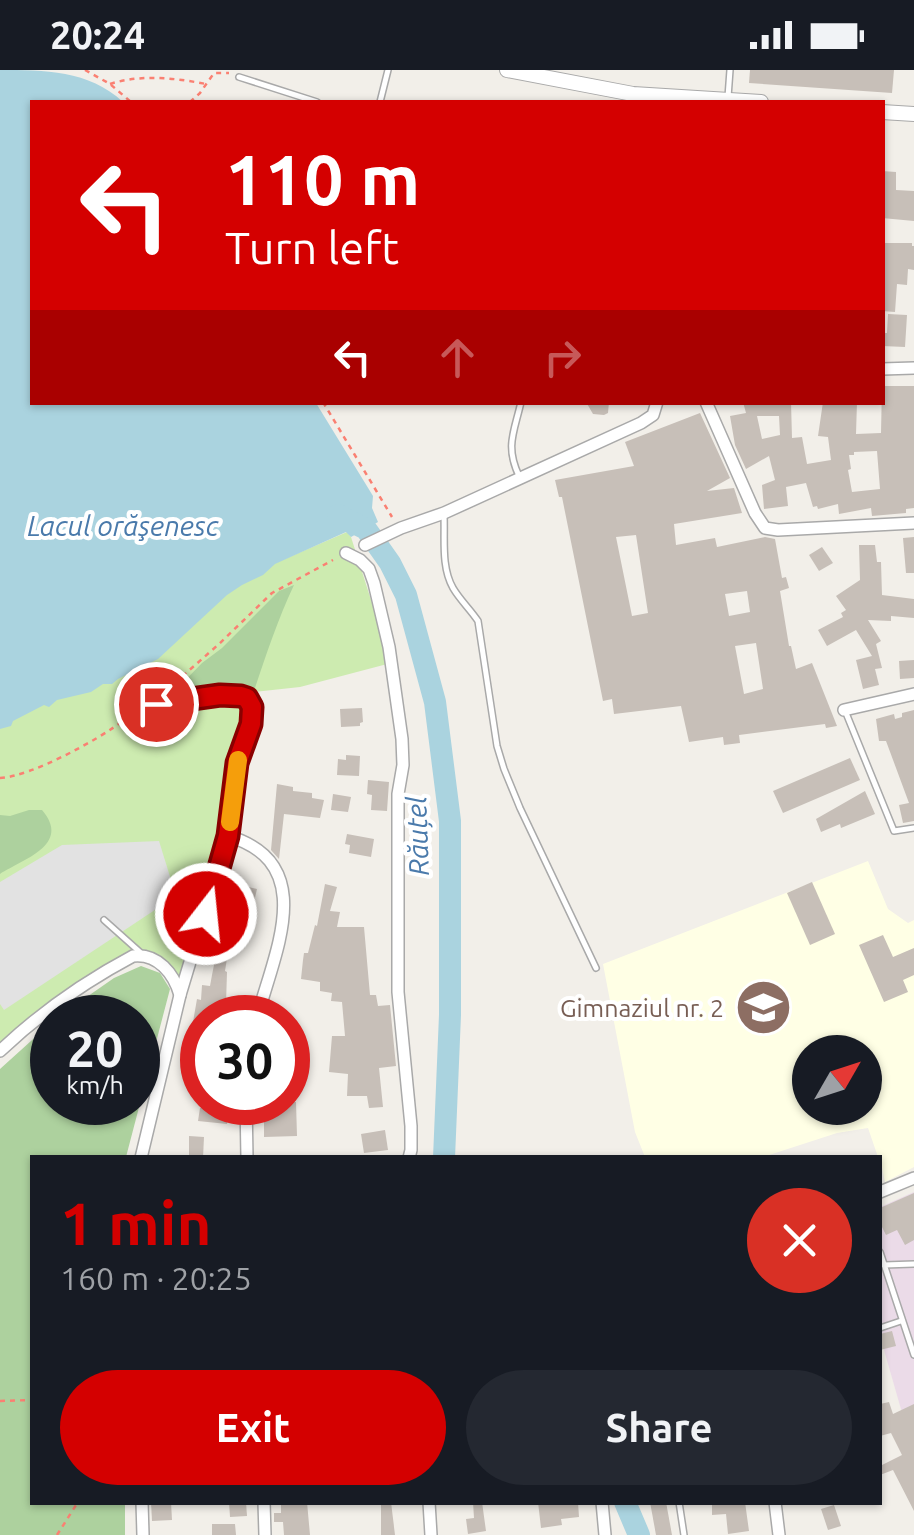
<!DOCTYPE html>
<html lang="en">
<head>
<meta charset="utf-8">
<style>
  :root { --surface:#171b24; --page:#242831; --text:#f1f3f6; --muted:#9ea1a6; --accent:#d40000 }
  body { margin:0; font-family:Ubuntu,sans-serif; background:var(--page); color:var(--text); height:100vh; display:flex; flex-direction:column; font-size:38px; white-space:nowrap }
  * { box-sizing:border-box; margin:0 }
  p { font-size:32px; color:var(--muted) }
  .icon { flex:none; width:55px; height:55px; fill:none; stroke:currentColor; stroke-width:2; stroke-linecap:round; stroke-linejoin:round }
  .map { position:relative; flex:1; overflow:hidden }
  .sheet { position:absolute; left:30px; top:1085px; width:852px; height:350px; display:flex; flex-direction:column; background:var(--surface); border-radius:0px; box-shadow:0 2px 8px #0004 }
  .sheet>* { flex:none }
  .guide { position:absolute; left:30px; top:30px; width:855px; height:305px; border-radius:0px; box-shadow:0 2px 8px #0004; background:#d40000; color:#fff; overflow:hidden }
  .needle { width:65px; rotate:51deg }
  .buttons { position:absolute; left:792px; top:965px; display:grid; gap:20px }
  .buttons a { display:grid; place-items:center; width:90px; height:90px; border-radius:50%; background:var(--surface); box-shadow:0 2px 8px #0004; font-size:50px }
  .speed { position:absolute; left:30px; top:925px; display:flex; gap:20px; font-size:50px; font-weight:700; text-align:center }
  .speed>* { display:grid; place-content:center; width:130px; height:130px; border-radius:50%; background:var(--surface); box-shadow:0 2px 8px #0004; line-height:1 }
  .speed small { font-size:25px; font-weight:400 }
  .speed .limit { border:15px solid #d22; background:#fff; color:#111 }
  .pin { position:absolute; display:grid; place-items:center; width:85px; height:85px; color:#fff; margin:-42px; border:5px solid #fff; border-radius:50%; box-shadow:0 2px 10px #0007 }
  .me { position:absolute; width:110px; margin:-55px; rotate:16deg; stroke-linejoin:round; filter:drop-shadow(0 0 8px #0008) }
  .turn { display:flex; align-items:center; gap:35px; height:210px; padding:0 30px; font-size:45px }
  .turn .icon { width:130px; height:130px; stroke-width:2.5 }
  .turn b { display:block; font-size:70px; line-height:85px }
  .lanes { display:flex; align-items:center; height:95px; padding:0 30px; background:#0003; justify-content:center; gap:50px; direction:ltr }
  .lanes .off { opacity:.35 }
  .round { display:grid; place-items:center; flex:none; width:105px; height:105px; border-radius:52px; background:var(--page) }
  .head { display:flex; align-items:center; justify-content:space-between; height:170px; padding:0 30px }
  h1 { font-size:60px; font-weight:700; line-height:75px; color:var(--accent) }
  .cta { display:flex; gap:20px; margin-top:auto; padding:20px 30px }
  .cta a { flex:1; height:115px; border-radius:60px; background:var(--accent); color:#fff; font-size:40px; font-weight:700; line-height:115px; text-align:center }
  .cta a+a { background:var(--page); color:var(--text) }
  .status { display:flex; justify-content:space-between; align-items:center; height:70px; padding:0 50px; background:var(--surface); direction:ltr }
  .status svg { height:28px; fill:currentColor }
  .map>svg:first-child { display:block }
  .industrial { fill:#ebdbe8 }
  .education { fill:#ffffe5; fill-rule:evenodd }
  .grass { fill:#cdebb0 }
  .forest { fill:#add19e }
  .parking { fill:#e2e2e2 }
  .water { fill:#aad3df }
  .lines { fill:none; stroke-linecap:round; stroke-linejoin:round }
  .river { stroke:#aad3df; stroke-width:22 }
  .building { fill:#c7bfb8; fill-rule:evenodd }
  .service-casing { stroke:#a9a9a9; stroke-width:8 }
  .minor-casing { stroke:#a9a9a9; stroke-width:14 }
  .tertiary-casing { stroke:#a9a9a9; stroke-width:16 }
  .path { stroke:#fa8072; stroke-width:2.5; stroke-dasharray:5 5; stroke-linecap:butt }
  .service { stroke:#fff; stroke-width:5 }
  .minor { stroke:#fff; stroke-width:11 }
  .tertiary { stroke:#fff; stroke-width:14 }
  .route-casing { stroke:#8a0000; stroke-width:25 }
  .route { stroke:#d40000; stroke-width:18 }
  .slow { stroke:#f59e0b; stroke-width:18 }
  .labels { text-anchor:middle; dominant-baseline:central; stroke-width:8; stroke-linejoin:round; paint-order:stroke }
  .education-label { font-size:25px; fill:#785e54; stroke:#fff; text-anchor:end }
  .water-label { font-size:28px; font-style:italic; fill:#4a7aab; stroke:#fff }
</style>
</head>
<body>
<div class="status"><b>20:24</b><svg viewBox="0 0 49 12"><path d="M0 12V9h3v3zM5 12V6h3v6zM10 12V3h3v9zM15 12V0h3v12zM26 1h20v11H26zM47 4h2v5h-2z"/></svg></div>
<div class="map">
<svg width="914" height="1465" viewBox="0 0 914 1465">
  <rect width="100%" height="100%" fill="#f2efe9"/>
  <path class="industrial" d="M914 1122V1364L909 1367 880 1266V1137Z"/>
  <path class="education" d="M868 791 888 839 908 853 914 850V1097L885 1112 880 1088 878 1087 868 1058 837 1063 763 1087H645L635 1062 603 894ZM810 982H865V1038H810Z"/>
  <path class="grass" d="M347 462 351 467 391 593 300 617 254 622 251 655 241 683 228 766 180 925 172 907 143 885 103 904 0 982V651L234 511Z"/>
  <g class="forest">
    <path d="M294 515C278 549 266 585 254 621L165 631 202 593 222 578 279 521Z"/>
    <path d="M29 740H42C72 775 23 789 0 804V745L10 746Z"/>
    <path d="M141 896 160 903 170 919 126 1087 32 1088V1432L125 1433V1465H0V999L52 952V1032H138V948L58 947 114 908Z"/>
  </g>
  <path class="parking" d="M159 771 176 826 4 940 0 934V812L62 775Z"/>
  <path class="water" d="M0 0C44 0 89 0 123 32H32V332L316 333 373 426 372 438 378 452 351 467 346 462 275 494 263 505 242 515 227 525 158 589 118 609 112 614H103L91 622 57 630 49 637 44 635 13 651 11 656 0 659Z"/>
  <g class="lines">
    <g class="river">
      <path d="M338 445 366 459 390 493 406 525 435 632 450 751V945L444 1088"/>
      <path d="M625 1432 639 1465"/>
    </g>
  </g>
  <g class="building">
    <path d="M750 0H894L892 23 749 13Z"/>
    <path d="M882 101 896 102V120L914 121V151L882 148Z"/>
    <path d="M882 173H912V176H914V200L908 199 907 215 897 214 895 242 882 241Z"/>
    <path d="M888 244 907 245 905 277 882 276V263H887Z"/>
    <path d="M882 316H914V438L906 439V443L872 446 871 438 839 444 838 434 818 439 817 436 813 437 806 413 786 417 788 436 764 439 762 415 775 410 769 386 746 399 735 375 730 346 746 343 743 332H791L792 368 802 367 807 394 831 390 828 367 818 366 823 332H857L856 364 881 363ZM757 346H779L780 365 762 369ZM877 381 880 419 852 422 848 400 851 399 849 385H854V382Z"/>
    <path d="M586 332H609L608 343 604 345 593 344Z"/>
    <path d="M700 343 730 408 707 421 734 418 742 443 674 454 676 475 715 468 717 477 765 467 775 469 782 508 786 507 789 518 780 521 789 576H791L796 599 812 593 837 656 826 658 825 654 739 665 740 673 724 675 723 667 689 672 681 636 614 644 612 629 603 631 562 427H559L555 410 634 396 625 372ZM636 465 648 543 632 546 616 467ZM747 521 750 542 729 546 725 524ZM756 573 763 619 744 624 735 576Z"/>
    <path d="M914 467V503H906L903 468Z"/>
    <path d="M859 475H875L877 492H881L882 525 914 529V548L891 546V551L868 550 881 571 876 574 882 598 875 599 879 615 863 619 856 590 872 586 856 560 827 576 818 560 843 547 841 543 846 540 836 526 860 510Z"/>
    <path d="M822 477 833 493 819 501 809 485Z"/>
    <path d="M914 590V608L900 609 899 591Z"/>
    <path d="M362 638 363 652 360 653V656L341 657 340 639Z"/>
    <path d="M914 640V751L903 753 899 735 909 733 886 671H879L876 649 894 644 895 649 902 647V643Z"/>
    <path d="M346 685 360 686 359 706 337 705 338 689 346 690Z"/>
    <path d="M850 688 860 710 783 743 773 721Z"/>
    <path d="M368 710 389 712 387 741 371 740 372 725 367 724Z"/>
    <path d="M277 714 293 717V721L312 723V728L324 730 320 748 284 744 279 789 271 780Z"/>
    <path d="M865 721 875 744 841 758 840 754 821 762 816 749Z"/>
    <path d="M333 724 351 727 348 742 331 740Z"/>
    <path d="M347 764 374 769 371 787 349 783 350 775 345 774Z"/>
    <path d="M812 812 835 864 810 875 787 823Z"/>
    <path d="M325 814 337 817 330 841 340 842 337 857H364L370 925H376L378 936 390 935 396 996 379 998 383 1037 369 1038 367 1026H347L348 1004 329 1002 332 966H345L342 932 331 931 332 923 320 921V912L301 909 303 890 304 883H308L315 855 317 856Z"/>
    <path d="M239 815 257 819 254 832 248 831 244 850 219 845 222 833 226 834 227 829 236 831Z"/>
    <path d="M883 865 893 887 914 878V905L903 910 908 922 884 932 859 875Z"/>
    <path d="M212 867 230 870 225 901 227 902 226 934 225 938H216L215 948H202V977L189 975 197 929 201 930 202 915 210 916 212 905 216 885 209 884Z"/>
    <path d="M280 1032H296L297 1066 264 1067V1049H272L271 1037 280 1036Z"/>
    <path d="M204 1034 229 1038 227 1054 198 1051 200 1038H204Z"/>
    <path d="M385 1060 388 1080 364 1083 361 1064Z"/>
    <path d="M189 1066 204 1067 203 1088H189Z"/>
    <path d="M914 1123V1170L905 1175 897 1160 886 1165 880 1153V1138Z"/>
    <path d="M892 1261 896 1276 880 1280V1264Z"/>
    <path d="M889 1332 893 1344 914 1334V1441L893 1400 880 1405V1396L902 1385 891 1363 880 1366V1334Z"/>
    <path d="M151 1432H171L172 1450 152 1451Z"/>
    <path d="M229 1432H246L247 1446 230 1447Z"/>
    <path d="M281 1432H307L310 1465H284L283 1452H274V1443H281Z"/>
    <path d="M381 1432H391L395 1465H381Z"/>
    <path d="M473 1432H482L486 1461 468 1464 466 1449 474 1448Z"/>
    <path d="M538 1432H578L579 1447 561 1449 562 1455 541 1458Z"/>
    <path d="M650 1432H666L672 1465H656Z"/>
    <path d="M712 1432H745L749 1461 728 1464 726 1444 712 1445Z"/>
    <path d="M834 1435 841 1456 828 1460 821 1439Z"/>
    <path d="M212 1454H235L236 1465H212Z"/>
  </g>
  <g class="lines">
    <defs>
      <g id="service">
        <path d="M239 7 317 32"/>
        <path d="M728 27 730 0"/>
        <path d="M380 32 388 0"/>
        <path d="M519 406C505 376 514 363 521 332"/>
        <path d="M444 446C445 469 441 497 453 518 460 530 470 539 478 551L497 676 504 699 520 738 596 898"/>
        <path d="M846 643 894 761 914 758"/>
        <path d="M132 644C152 636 235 613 249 631 255 638 253 647 251 655"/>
        <path d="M104 850 141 883"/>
        <path d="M880 1182 914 1285"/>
        <path d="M884 1195 914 1194"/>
        <path d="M880 1258 901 1251"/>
        <path d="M679 1432 684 1465"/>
      </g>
      <g id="minor">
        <path d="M882 299 914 298"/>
        <path d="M706 332 755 443 765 458 778 460 914 453"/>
        <path d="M365 475 401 458 444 443 641 353 653 345 657 332"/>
        <path d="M346 483 360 490 369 499 374 513 389 577 402 669 403 695 398 724V922L411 1056V1080L409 1088"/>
        <path d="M844 640 914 624"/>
        <path d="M228 766C320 793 274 883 257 948"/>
        <path d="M0 981C39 944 86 911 133 886 158 883 174 904 180 925"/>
        <path d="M246 1032 247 1088"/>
        <path d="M141 1088 180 925 228 766 237 693 251 655"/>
        <path d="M880 1122 914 1108"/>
        <path d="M142 1432 143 1465"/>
        <path d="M264 1432 265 1465"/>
        <path d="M429 1432 431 1465"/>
        <path d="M602 1432 605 1465"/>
        <path d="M775 1432 779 1465"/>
      </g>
      <g id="tertiary">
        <path d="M507 0 633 24 761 32"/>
        <path d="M882 42 914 44"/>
      </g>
    </defs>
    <use href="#service" class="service-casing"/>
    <use href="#minor" class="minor-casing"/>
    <use href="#tertiary" class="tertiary-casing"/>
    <g class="path">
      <path d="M85 0 110 14 131 32"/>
      <path d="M110 14C141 4 175 8 206 14"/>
      <path d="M190 32 200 23 214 3H229"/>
      <path d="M323 332 392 447"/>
      <path d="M160 626 219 574 272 523 333 490"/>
      <path d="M0 708C30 707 100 669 124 650"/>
      <path d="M0 1331 32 1330"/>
      <path d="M57 1465 78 1432"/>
    </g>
    <use href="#service" class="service"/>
    <use href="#minor" class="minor"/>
    <use href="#tertiary" class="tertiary"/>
  </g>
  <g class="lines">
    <defs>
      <path id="route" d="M156 634 220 625 241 626 247 628 252 637 251 654 237 693 228 766 206 844"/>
    </defs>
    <use href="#route" class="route-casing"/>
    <use href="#route" class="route"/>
    <path class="slow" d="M230 752 238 690"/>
  </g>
  <defs>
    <symbol id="school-disc" viewBox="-11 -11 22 22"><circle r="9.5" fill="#8d6e63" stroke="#fff"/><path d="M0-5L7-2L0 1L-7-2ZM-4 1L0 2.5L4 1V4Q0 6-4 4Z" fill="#fff"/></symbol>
  </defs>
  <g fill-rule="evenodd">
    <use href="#school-disc" x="732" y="906" width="63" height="63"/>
  </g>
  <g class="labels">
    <g class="education-label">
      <text x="724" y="938">Gimnaziul nr. 2</text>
    </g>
    <g class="water-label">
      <text x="123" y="455">Lacul orăşenesc</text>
      <text transform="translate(417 766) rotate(-92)">Răuțel</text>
    </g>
  </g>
</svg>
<div class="buttons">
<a><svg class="needle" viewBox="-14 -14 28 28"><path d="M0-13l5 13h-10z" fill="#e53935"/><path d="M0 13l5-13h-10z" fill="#9ea1a6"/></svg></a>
</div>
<div class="speed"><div>20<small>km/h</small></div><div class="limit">30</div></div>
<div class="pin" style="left:156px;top:634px;background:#d93025"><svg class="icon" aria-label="arrive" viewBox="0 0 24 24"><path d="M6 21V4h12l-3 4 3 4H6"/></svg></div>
<svg class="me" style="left:206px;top:844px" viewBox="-20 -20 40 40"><circle r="17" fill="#d40000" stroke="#fff" stroke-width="3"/><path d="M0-11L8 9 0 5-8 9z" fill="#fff"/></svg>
<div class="guide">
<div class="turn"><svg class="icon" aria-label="left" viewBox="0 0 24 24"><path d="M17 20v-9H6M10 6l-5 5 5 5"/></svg><div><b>110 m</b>Turn left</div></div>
<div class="lanes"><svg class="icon" aria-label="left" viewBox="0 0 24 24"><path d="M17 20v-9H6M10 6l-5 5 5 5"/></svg><svg class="icon off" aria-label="ahead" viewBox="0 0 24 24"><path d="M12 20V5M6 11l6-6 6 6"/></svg><svg class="icon off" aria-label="right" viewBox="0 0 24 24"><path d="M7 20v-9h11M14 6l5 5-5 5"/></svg></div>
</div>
<section class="sheet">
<div class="head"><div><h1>1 min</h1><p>160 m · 20:25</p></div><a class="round" style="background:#d93025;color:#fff"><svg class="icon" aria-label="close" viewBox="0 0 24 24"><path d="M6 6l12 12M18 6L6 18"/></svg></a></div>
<div class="cta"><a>Exit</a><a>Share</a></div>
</section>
</div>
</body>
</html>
